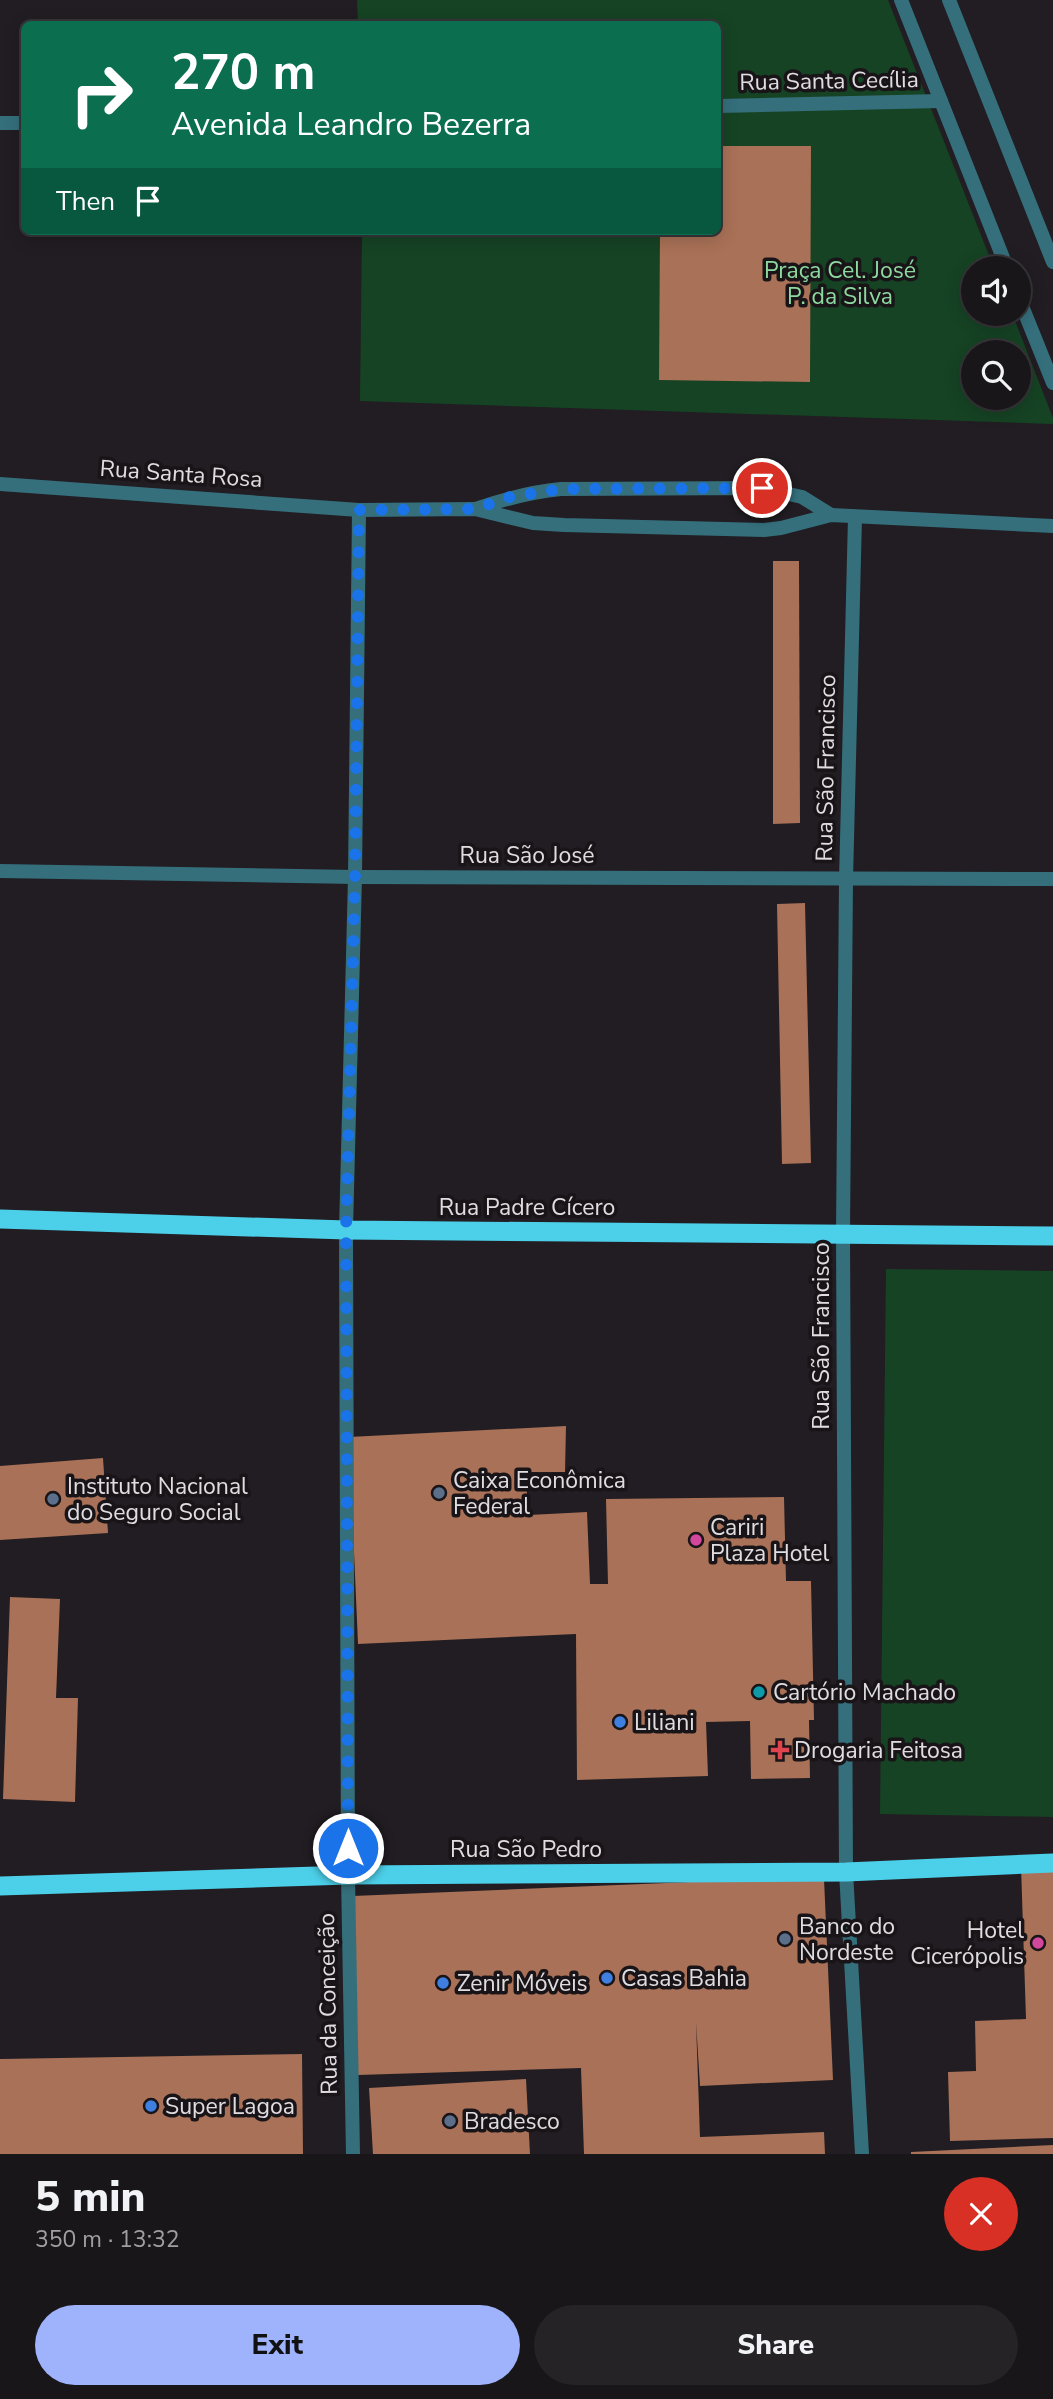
<!DOCTYPE html>
<html lang="en">
<head>
<meta charset="utf-8">
<style>
  :root { --surface:#19161a; --page:#262327; --text:#f1f3f6; --muted:#9f9fa2; --line:#373539; --accent:#9fb3fd }
  body { margin:0; font-family:"Nunito Sans",sans-serif; background:var(--page); color:var(--text); height:100vh; display:flex; flex-direction:column; font-size:26px; white-space:nowrap }
  * { box-sizing:border-box; margin:0 }
  p { font-size:23px; color:var(--muted) }
  .icon { flex:none; width:38px; height:38px; fill:none; stroke:currentColor; stroke-width:2; stroke-linecap:round; stroke-linejoin:round }
  .map { position:relative; height:2154px; overflow:hidden }
  .sheet { display:flex; flex-direction:column; background:var(--surface); flex:1 }
  .sheet>* { flex:none }
  .banner { position:absolute; left:21px; top:21px; width:700px; height:214px; border-radius:10px; box-shadow:0 4px 18px #0003,0 0 0 2px var(--line); background:#0b6e4f; color:#fff; overflow:hidden }
  .fabs { position:absolute; left:961px; top:256px; display:grid; gap:14px }
  .fabs a { display:grid; place-items:center; width:70px; height:70px; border-radius:50%; background:var(--surface); box-shadow:0 4px 18px #0003,0 0 0 2px var(--line); font-size:35px }
  .pin { position:absolute; display:grid; place-items:center; width:60px; height:60px; color:#fff; margin:-30px; border:4px solid #fff; border-radius:50%; box-shadow:0 2px 7px #0007 }
  .me { position:absolute; width:77px; margin:-38px; rotate:0deg; stroke-linejoin:round; filter:drop-shadow(0 0 5px #0008) }
  .turn { display:flex; align-items:center; gap:24px; height:147px; padding:0 35px; font-size:32px }
  .turn .icon { width:91px; height:91px; stroke-width:2.5 }
  .turn b { display:block; font-size:49px; line-height:60px }
  .then { display:flex; align-items:center; height:66px; padding:0 35px; background:#0003; gap:14px; font-size:26px }
  .round { display:grid; place-items:center; flex:none; width:74px; height:74px; border-radius:37px; background:var(--page) }
  .summary { display:flex; align-items:center; justify-content:space-between; height:119px; padding:0 35px }
  h1 { font-size:42px; font-weight:800; line-height:52px }
  .action { display:flex; gap:14px; margin-top:auto; padding:14px 35px }
  .action a { flex:1; height:80px; border-radius:42px; background:var(--accent); color:#111; font-size:28px; font-weight:800; line-height:80px; text-align:center }
  .action a+a { background:var(--page); color:var(--text) }
  .map>svg:first-child { display:block }
  .green { fill:#164324; fill-rule:evenodd }
  .building { fill:#a97157 }
  .lines { fill:none; stroke-linecap:round; stroke-linejoin:round }
  .minor { stroke:#356f7c; stroke-width:14 }
  .tertiary { stroke:#356f7c; stroke-width:14 }
  .trunk { stroke:#4cd0ea; stroke-width:19 }
  .route { stroke:#1a73e8; stroke-width:12; stroke-dasharray:0 21.6 }
  .service-dot { fill:#5c6f8a; stroke:#181418; stroke-width:2.5 }
  .hotel-dot { fill:#d1479c; stroke:#181418; stroke-width:2.5 }
  .culture-dot { fill:#0f9aa8; stroke:#181418; stroke-width:2.5 }
  .shop-dot { fill:#3f7fe0; stroke:#181418; stroke-width:2.5 }
  .health-dot { fill:#e0444e; stroke:#181418; stroke-width:2.5 }
  .labels { text-anchor:middle; dominant-baseline:central; stroke-width:7; stroke-linejoin:round; paint-order:stroke }
  .street-label { font-size:23px; fill:#e0dde0; stroke:#181418 }
  .park-label { font-size:23px; fill:#8dd99f; stroke:#181418 }
  .poi-label { font-size:23px; fill:#e0dde0; stroke:#181418; text-anchor:start }
</style>
</head>
<body>
<div class="map">
<svg width="1053" height="2154" viewBox="0 0 1053 2154">
  <rect width="100%" height="100%" fill="#211d22"/>
  <g class="green">
    <path d="M357 0H888L994 268H973V313H1012L1053 418V424L360 401 362 231H718V24H358ZM973 352H1018V397H973Z"/>
    <path d="M886 1269 1053 1271V1817L880 1814Z"/>
  </g>
  <g class="building">
    <path d="M718 146H811L810 382 659 380 660 231H718Z"/>
    <path d="M773 561H799L800 823 773 824Z"/>
    <path d="M805 903 811 1163 782 1164 777 904Z"/>
    <path d="M566 1426 565 1472H525L529 1515 587 1512 590 1584H608L606 1499 784 1497 786 1581H811L814 1720H809L810 1778 751 1779 750 1721 706 1722 708 1776 577 1780 576 1634 358 1644 349 1437Z"/>
    <path d="M103 1458 108 1533 0 1540V1466Z"/>
    <path d="M10 1597 60 1599 56 1698H78L75 1802 3 1799Z"/>
    <path d="M1053 1865V2138L950 2141 948 2072 976 2071 975 2021 1026 2019 1021 1866Z"/>
    <path d="M824 1879 833 2080 700 2086 696 2022 700 2137 824 2132 825 2154H584L581 2068 358 2075 353 1896 691 1882Z"/>
    <path d="M302 2054 303 2154H0V2059Z"/>
    <path d="M526 2079 530 2154H373L369 2088Z"/>
    <path d="M1053 2145V2154H911V2152Z"/>
  </g>
  <g class="lines">
    <g class="minor">
      <path d="M718 106 941 101"/>
      <path d="M0 123H24"/>
      <path d="M0 484 359 510"/>
    </g>
    <g class="tertiary">
      <path d="M901 0 1007 268"/>
      <path d="M949 0 1053 262"/>
      <path d="M1018 296 1053 383"/>
      <path d="M475 509C504 499 530 492 561 489L762 488 802 497 831 515"/>
      <path d="M855 517 846 880 843 1234 846 1872 862 2154"/>
      <path d="M0 871 355 877 1053 879"/>
      <path d="M353 2154 348 1875 346 1230 355 877 359 510 475 509 533 523 564 525 764 530 781 528 831 515 1053 526"/>
    </g>
    <g class="trunk">
      <path d="M0 1219 346 1230 1053 1236"/>
      <path d="M0 1886 348 1875 846 1872 1053 1863"/>
    </g>
  </g>
  <g class="lines">
    <path class="route" d="M348 1848 346 1230 355 877 359 510 475 509 510 497 561 489 762 488"/>
  </g>
  <g class="service-dot">
    <circle cx="439" cy="1493" r="7"/>
    <circle cx="53" cy="1499" r="7"/>
    <circle cx="785" cy="1939" r="7"/>
    <circle cx="450" cy="2121" r="7"/>
  </g>
  <g class="hotel-dot">
    <circle cx="696" cy="1540" r="7"/>
    <circle cx="1038" cy="1943" r="7"/>
  </g>
  <circle class="culture-dot" cx="759" cy="1692" r="7"/>
  <g class="shop-dot">
    <circle cx="620" cy="1722" r="7"/>
    <circle cx="607" cy="1978" r="7"/>
    <circle cx="443" cy="1983" r="7"/>
    <circle cx="151" cy="2106" r="7"/>
  </g>
  <path class="health-dot" d="M776.5 1739.5h7v7h7v7h-7v7h-7v-7h-7v-7h7z"/>
  <g class="labels">
    <g class="street-label">
      <text transform="translate(829 81) rotate(-1)">Rua Santa Cecília</text>
      <text transform="translate(181 474) rotate(4)">Rua Santa Rosa</text>
      <text transform="translate(826 768) rotate(-89)">Rua São Francisco</text>
      <text x="527" y="855">Rua São José</text>
      <text x="527" y="1207">Rua Padre Cícero</text>
      <text transform="translate(821 1336) rotate(-90)">Rua São Francisco</text>
      <text x="526" y="1849">Rua São Pedro</text>
      <text transform="translate(328 2004) rotate(-91)">Rua da Conceição</text>
    </g>
    <g class="park-label">
      <text x="840" y="270">Praça Cel. José<tspan x="840" dy="26">P. da Silva</tspan></text>
    </g>
    <g class="poi-label">
      <text x="453" y="1480">Caixa Econômica<tspan x="453" dy="26">Federal</tspan></text>
      <text x="67" y="1486">Instituto Nacional<tspan x="67" dy="26">do Seguro Social</tspan></text>
      <text x="710" y="1527">Cariri<tspan x="710" dy="26">Plaza Hotel</tspan></text>
      <text x="773" y="1692">Cartório Machado</text>
      <text x="634" y="1722">Liliani</text>
      <text x="794" y="1750">Drogaria Feitosa</text>
      <text x="799" y="1926">Banco do<tspan x="799" dy="26">Nordeste</tspan></text>
      <text x="1024" y="1930" text-anchor="end">Hotel<tspan x="1024" dy="26">Cicerópolis</tspan></text>
      <text x="621" y="1978">Casas Bahia</text>
      <text x="457" y="1983">Zenir Móveis</text>
      <text x="165" y="2106">Super Lagoa</text>
      <text x="464" y="2121">Bradesco</text>
    </g>
  </g>
</svg>
<div class="fabs">
<a><svg class="icon" aria-label="sound" viewBox="0 0 24 24"><path d="M4 9h4l5-4v14l-5-4H4zM17 9q2 3 0 6"/></svg></a>
<a><svg class="icon" aria-label="search" viewBox="0 0 24 24"><circle cx="10" cy="10" r="6"/><path d="M15 15l6 6"/></svg></a>
</div>
<div class="pin" style="left:762px;top:488px;background:#d93025"><svg class="icon" aria-label="arrive" viewBox="0 0 24 24"><path d="M6 21V4h12l-3 4 3 4H6"/></svg></div>
<svg class="me" style="left:348px;top:1848px" viewBox="-20 -20 40 40"><circle r="17" fill="#1a73e8" stroke="#fff" stroke-width="3"/><path d="M0-11L8 9 0 5-8 9z" fill="#fff"/></svg>
<div class="banner">
<div class="turn"><svg class="icon" aria-label="right" viewBox="0 0 24 24"><path d="M7 20v-9h11M14 6l5 5-5 5"/></svg><div><b>270 m</b>Avenida Leandro Bezerra</div></div>
<div class="then">Then<svg class="icon" aria-label="arrive" viewBox="0 0 24 24"><path d="M6 21V4h12l-3 4 3 4H6"/></svg></div>
</div>
</div>
<section class="sheet">
<div class="summary"><div><h1>5 min</h1><p>350 m · 13:32</p></div><a class="round" style="background:#d93025;color:#fff"><svg class="icon" aria-label="close" viewBox="0 0 24 24"><path d="M6 6l12 12M18 6L6 18"/></svg></a></div>
<div class="action"><a>Exit</a><a>Share</a></div>
</section>
</body>
</html>
